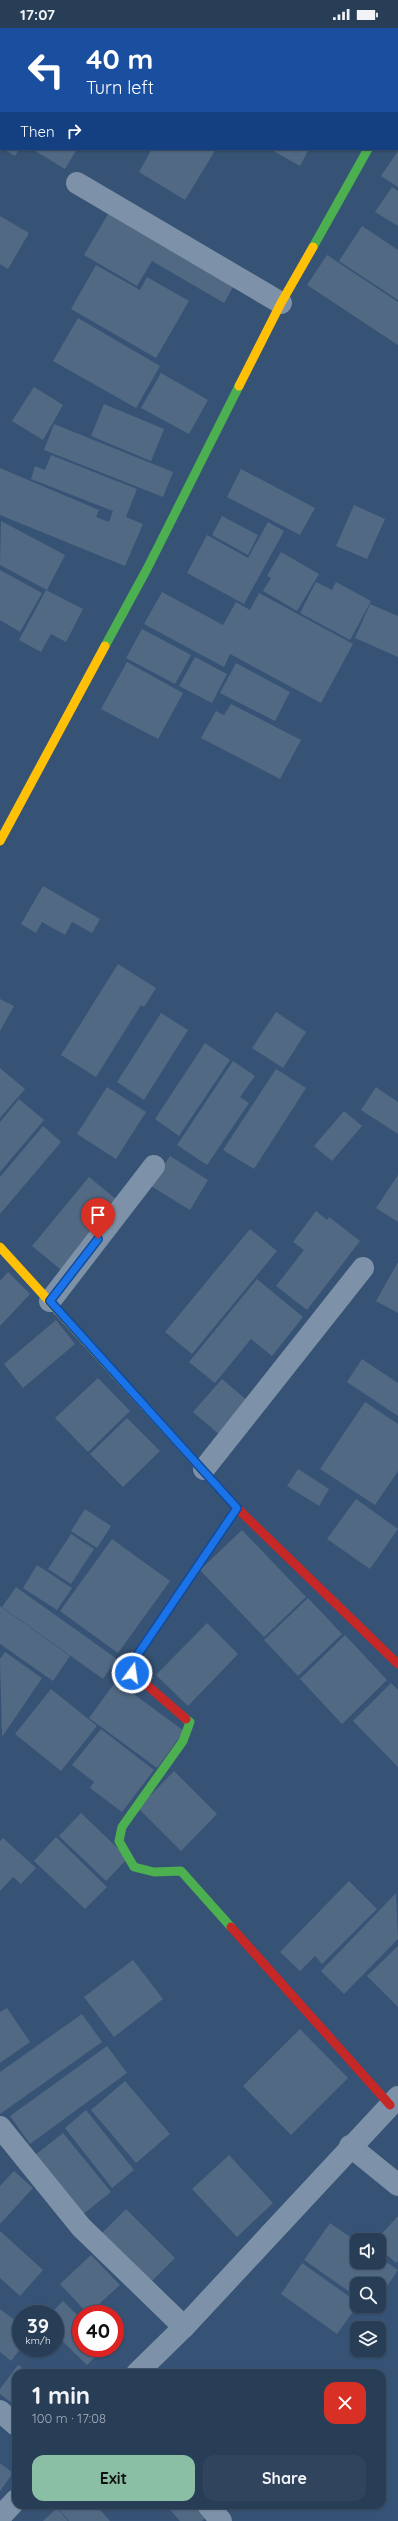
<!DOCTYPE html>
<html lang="en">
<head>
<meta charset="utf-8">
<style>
  :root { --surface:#283e57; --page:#30455d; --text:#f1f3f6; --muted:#a5aeba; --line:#44576d; --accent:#8abfa5 }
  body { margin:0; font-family:Quicksand,sans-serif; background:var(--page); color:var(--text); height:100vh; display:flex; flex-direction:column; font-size:15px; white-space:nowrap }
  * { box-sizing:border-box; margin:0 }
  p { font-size:13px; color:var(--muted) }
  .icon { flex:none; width:22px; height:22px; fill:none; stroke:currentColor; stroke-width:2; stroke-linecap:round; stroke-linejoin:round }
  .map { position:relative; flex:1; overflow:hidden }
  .details { position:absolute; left:12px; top:2341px; width:374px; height:140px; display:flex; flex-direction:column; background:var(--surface); border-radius:12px; box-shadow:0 1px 3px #0004,0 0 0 1px var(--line) }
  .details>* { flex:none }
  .hud { position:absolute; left:0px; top:0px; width:398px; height:122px; box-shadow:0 1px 3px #0004,0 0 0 1px var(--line); background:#1a4fa0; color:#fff; overflow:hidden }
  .fabs { position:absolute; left:350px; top:2205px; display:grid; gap:8px }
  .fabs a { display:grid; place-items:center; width:36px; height:36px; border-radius:8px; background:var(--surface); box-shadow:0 1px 3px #0004,0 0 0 1px var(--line); font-size:20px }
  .speed { position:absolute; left:12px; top:2277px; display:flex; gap:8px; font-size:20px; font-weight:700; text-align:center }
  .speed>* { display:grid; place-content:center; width:52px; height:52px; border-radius:50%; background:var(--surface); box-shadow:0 1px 3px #0004,0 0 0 1px var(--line); line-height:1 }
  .speed small { font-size:10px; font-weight:400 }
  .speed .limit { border:6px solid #d22; background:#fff; color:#111 }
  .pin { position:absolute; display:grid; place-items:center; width:34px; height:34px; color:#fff; margin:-41px -17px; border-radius:50% 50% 50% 0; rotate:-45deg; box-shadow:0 0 4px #0007 }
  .pin .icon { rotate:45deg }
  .me { position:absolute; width:44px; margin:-22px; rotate:14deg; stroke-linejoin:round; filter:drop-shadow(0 0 3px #0008) }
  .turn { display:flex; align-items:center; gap:14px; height:84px; padding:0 20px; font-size:18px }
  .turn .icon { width:52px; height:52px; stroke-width:2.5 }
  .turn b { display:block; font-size:28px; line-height:34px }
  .then { display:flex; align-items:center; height:38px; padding:0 20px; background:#0003; gap:8px; font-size:15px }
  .round { display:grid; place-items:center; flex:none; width:42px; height:42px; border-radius:12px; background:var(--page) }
  .headline { display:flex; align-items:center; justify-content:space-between; height:68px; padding:0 20px }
  h1 { font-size:24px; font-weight:700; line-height:30px }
  .primary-button { display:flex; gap:8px; margin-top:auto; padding:8px 20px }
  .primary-button a { flex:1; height:46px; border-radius:12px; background:var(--accent); color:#111; font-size:16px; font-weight:700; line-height:46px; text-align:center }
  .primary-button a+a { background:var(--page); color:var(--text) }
  .status { display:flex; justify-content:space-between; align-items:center; height:28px; padding:0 20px; background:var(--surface); direction:ltr }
  .status svg { height:11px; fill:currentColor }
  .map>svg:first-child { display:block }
  .building { fill:#526984 }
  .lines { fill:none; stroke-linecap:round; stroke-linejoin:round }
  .street { stroke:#7d92a8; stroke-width:22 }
  .fast { stroke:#4caf50; stroke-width:9 }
  .slow { stroke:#ffc107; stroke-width:9 }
  .jam { stroke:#c62828; stroke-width:9 }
  .route-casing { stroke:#114b97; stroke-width:10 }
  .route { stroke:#1a73e8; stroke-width:7 }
</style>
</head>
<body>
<div class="status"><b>17:07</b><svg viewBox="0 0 49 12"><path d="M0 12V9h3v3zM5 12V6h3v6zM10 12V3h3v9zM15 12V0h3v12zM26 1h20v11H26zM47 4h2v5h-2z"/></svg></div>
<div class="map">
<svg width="398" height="2493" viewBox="0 0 398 2493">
  <rect width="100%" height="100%" fill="#365274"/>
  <g class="building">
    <path d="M3 121H19L15 128Z"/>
    <path d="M32 121H77L65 141Z"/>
    <path d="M152 121H216L185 172 139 144Z"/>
    <path d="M270 121H309L300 138Z"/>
    <path d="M398 123V159L381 148Z"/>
    <path d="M392 159 398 163V198L375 184Z"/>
    <path d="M111 181 236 254 224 275 152 233 137 258 84 227Z"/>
    <path d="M0 188 29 205 8 241 0 236Z"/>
    <path d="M362 198 398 222V272L339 233Z"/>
    <path d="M327 227 398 274V317L307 257Z"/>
    <path d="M96 237 140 262 147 249 189 273 156 330 71 281Z"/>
    <path d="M78 290 160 338 136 380 53 333Z"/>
    <path d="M161 345 208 372 189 406 141 380Z"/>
    <path d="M34 359 63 377 43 412 12 393Z"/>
    <path d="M104 376 164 401 151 433 91 408Z"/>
    <path d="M54 396 173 444 163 469 44 422Z"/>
    <path d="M51 427 137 461 126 489 143 496 125 538 0 487V440L99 482 96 489 109 494 113 483 31 451 35 438 45 442Z"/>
    <path d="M241 441 315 480 300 507 227 469Z"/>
    <path d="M354 477 385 491 367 531 336 518Z"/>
    <path d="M222 488 258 507 248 527 212 507Z"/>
    <path d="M1 493 65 527 47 562 0 537Z"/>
    <path d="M268 494 284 503 244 576 187 545 207 507 248 530Z"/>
    <path d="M281 524 319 546 297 583 263 563 271 550 267 548Z"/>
    <path d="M0 542 42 565 20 604 0 592Z"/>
    <path d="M316 554 332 562 336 554 371 573 350 612 300 585Z"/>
    <path d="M46 562 83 581 66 614 51 606 41 624 19 612Z"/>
    <path d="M162 564 223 597 236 574 250 582 259 565 353 616 321 675 230 626 224 639 144 596Z"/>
    <path d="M370 576 398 588V629L355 610Z"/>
    <path d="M142 601 191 627 175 656 126 630Z"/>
    <path d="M195 629 227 646 212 675 179 658Z"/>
    <path d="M127 634 183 665 158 711 101 681Z"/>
    <path d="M236 635 290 664 275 693 220 665Z"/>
    <path d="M231 676 301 712 280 751 201 710 216 683 224 687Z"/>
    <path d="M43 858 100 891 92 905 72 894 65 907 42 894 36 905 21 896Z"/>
    <path d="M118 936 156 960 144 979 141 977 96 1049 61 1027Z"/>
    <path d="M0 971 14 978 0 1003Z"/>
    <path d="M276 984 306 1004 283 1040 252 1020Z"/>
    <path d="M161 985 188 1002 144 1072 117 1054Z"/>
    <path d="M205 1015 230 1032 179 1108 155 1091Z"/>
    <path d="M233 1033 255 1048 240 1069 249 1075 207 1137 177 1117Z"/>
    <path d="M0 1040 25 1061 0 1090Z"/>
    <path d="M276 1041 306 1060 254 1141 223 1122Z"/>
    <path d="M107 1059 146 1084 116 1131 77 1106Z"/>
    <path d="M376 1059 398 1074V1106L361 1082Z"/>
    <path d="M19 1071 44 1092 0 1144V1094Z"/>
    <path d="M344 1083 362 1098 332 1133 314 1118Z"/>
    <path d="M43 1098 61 1114 0 1186V1149Z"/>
    <path d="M170 1128 208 1152 190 1182 151 1158Z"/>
    <path d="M398 1147V1194L376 1180Z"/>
    <path d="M89 1149 122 1176 66 1246 32 1218Z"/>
    <path d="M316 1183 327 1192 329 1189 360 1213 307 1282 276 1258 304 1222 293 1214Z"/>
    <path d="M250 1201 277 1223 192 1326 165 1304Z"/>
    <path d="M398 1234V1285L376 1273Z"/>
    <path d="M8 1244 30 1266 0 1298V1253Z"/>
    <path d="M257 1251 303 1289 272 1328 251 1311 215 1355 189 1334Z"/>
    <path d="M56 1292 75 1316 23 1360 4 1336Z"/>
    <path d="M362 1331 398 1355V1388L347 1354Z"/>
    <path d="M98 1350 130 1383 88 1424 55 1390Z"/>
    <path d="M222 1351 249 1374 221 1408 193 1384Z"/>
    <path d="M365 1374 398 1396V1443L375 1477 320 1441Z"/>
    <path d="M127 1390 160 1423 123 1459 90 1426Z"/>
    <path d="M298 1441 329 1461 319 1478 287 1458Z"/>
    <path d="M356 1471 398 1501 370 1541 327 1511Z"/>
    <path d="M85 1481 111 1498 97 1520 71 1503Z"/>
    <path d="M242 1502 306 1569 264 1609 200 1542Z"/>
    <path d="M71 1506 94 1521 71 1556 48 1541Z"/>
    <path d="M112 1511 170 1553 118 1625 60 1583Z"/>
    <path d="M37 1537 72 1560 57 1582 23 1560Z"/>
    <path d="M16 1559 117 1631 103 1651 2 1579Z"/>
    <path d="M308 1570 342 1606 298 1648 264 1612Z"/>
    <path d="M0 1578 70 1628 53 1653 0 1616Z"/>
    <path d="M207 1595 238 1626 188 1678 156 1647Z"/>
    <path d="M345 1607 387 1652 342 1696 300 1651Z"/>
    <path d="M5 1624 42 1650 2 1709 0 1631Z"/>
    <path d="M116 1653 184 1703 157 1740 89 1690Z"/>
    <path d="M391 1655 398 1662V1739L353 1693Z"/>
    <path d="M51 1661 97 1698 61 1743 15 1706Z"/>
    <path d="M101 1701 154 1742 122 1784 90 1760 94 1754 72 1737Z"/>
    <path d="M174 1743 217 1786 181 1823 138 1780Z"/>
    <path d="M81 1785 128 1830 106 1853 59 1808Z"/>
    <path d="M56 1809 107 1859 85 1881 34 1833Z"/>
    <path d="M3 1810 36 1840 21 1856 13 1849 0 1863V1813Z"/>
    <path d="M349 1853 377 1881 322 1936 315 1928 300 1943 280 1924Z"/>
    <path d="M396 1865 398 1911 344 1966 321 1943Z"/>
    <path d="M398 1918V1979L367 1948Z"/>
    <path d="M133 1932 163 1971 114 2009 84 1969Z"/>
    <path d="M7 1980 30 2014 0 2035V1984Z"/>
    <path d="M82 1986 102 2014 0 2086V2044Z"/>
    <path d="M300 2001 348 2050 291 2107 243 2058Z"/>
    <path d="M107 2018 127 2045 30 2116 10 2088Z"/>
    <path d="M125 2053 170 2106 136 2135 91 2082Z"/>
    <path d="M86 2082 134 2142 112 2160 65 2100Z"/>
    <path d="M63 2105 111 2164 82 2187 34 2128Z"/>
    <path d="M229 2127 273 2175 237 2209 192 2161Z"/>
    <path d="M14 2143 33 2160 0 2196V2158Z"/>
    <path d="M126 2181 175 2230 151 2254 102 2205Z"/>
    <path d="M398 2188V2233L396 2235 379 2220V2212H376Z"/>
    <path d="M330 2195 357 2214V2234H379V2229L398 2242 379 2270V2256H357V2269L304 2232Z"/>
    <path d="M0 2203 43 2242 20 2268 0 2250Z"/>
    <path d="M91 2227 120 2257 88 2286 60 2256Z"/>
    <path d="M302 2235 357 2274V2278L337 2306 281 2266Z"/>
    <path d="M63 2273 81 2291V2320H104L87 2337 55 2306V2286H50Z"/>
    <path d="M0 2281 21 2297V2320L11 2333 0 2324Z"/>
    <path d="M18 2337 30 2345H16V2378L0 2366V2361Z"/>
    <path d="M0 2435 13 2445 0 2463Z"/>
    <path d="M55 2477H96L110 2493H69Z"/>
    <path d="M166 2477H197L207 2488 202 2493H180Z"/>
    <path d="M57 2480 68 2493H43Z"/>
  </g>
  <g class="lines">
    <g class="street">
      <path d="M194 0 196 1"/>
      <path d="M77 155 281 275"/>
      <path d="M50 1273 154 1138"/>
      <path d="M204 1441 363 1240"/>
      <path d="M0 2099 81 2199 184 2299"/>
      <path d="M350 2118 398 2157"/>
      <path d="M137 2345 184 2299 398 2069"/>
      <path d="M0 2383 16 2397"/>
      <path d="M208 2477 221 2493"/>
      <path d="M0 2489 16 2472"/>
    </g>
    <g class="fast">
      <path d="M397 69 398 67"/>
      <path d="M313 219 368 121"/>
      <path d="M105 618 148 539 239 358"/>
      <path d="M186 1691 190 1694 183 1713 122 1799 119 1813 134 1839 154 1844 181 1843 231 1899"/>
    </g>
    <g class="slow">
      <path d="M239 358 281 275 313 219"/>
      <path d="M0 813 105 618"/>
      <path d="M0 1219 218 1459"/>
    </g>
    <g class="jam">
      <path d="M218 1459 237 1480 398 1636"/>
      <path d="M186 1691 133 1645 132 1635 237 1480"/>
      <path d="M231 1899 390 2077"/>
    </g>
  </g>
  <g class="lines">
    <defs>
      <path id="route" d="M98 1211 50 1273 237 1480 132 1635V1645"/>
    </defs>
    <use href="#route" class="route-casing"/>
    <use href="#route" class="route"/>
  </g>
</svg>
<div class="fabs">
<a><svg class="icon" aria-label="sound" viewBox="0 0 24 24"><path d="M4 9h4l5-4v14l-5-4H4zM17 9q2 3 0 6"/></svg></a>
<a><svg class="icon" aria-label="search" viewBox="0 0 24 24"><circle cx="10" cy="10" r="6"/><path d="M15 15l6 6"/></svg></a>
<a><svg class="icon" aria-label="layers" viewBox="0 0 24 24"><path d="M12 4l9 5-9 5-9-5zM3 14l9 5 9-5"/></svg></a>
</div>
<div class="speed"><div>39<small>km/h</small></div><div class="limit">40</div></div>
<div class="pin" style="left:98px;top:1211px;background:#d93025"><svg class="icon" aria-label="arrive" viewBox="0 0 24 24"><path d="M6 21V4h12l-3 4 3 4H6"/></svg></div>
<svg class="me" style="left:132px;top:1645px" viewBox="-20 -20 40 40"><circle r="17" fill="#1a73e8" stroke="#fff" stroke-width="3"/><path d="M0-11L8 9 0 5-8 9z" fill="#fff"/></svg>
<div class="hud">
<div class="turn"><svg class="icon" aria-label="left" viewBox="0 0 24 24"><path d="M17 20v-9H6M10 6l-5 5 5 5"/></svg><div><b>40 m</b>Turn left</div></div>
<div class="then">Then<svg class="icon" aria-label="right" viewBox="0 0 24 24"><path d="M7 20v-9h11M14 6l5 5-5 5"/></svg></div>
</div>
<section class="details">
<div class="headline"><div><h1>1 min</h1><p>100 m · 17:08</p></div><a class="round" style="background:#d93025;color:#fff"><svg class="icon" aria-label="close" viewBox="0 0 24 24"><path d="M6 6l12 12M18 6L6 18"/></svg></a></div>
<div class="primary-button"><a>Exit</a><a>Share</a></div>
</section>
</div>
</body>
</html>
